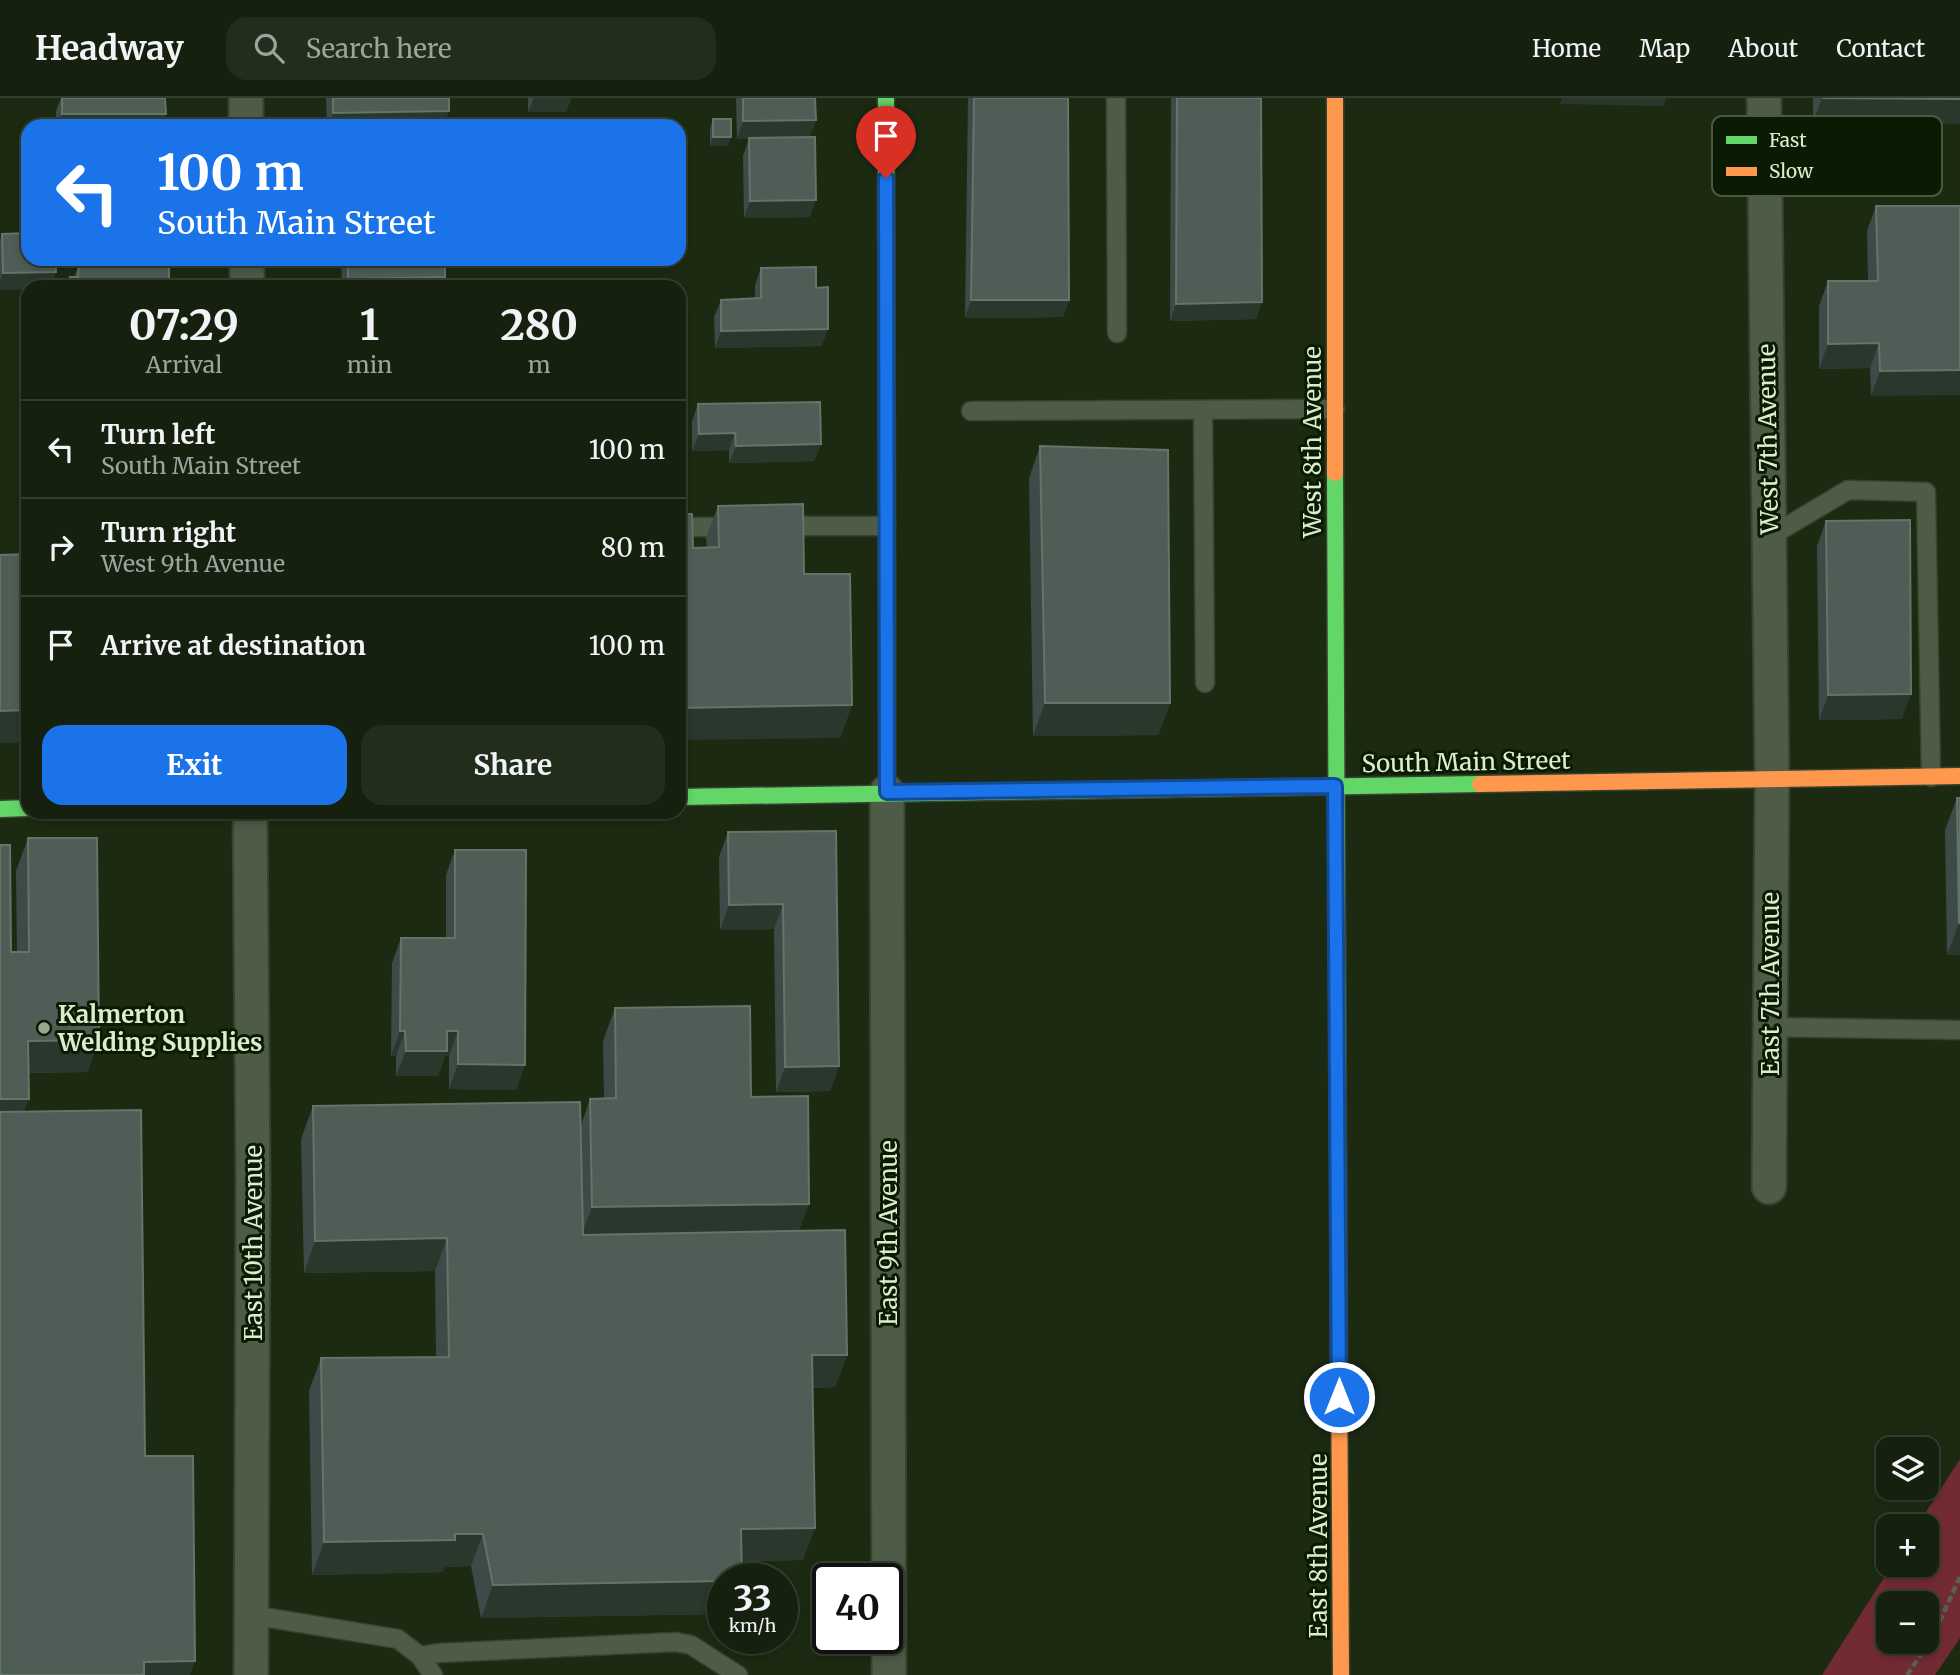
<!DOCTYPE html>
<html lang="en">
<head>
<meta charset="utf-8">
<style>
  :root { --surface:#15200e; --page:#222d1c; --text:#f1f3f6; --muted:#9da39e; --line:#343e2e; --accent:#1a73e8 }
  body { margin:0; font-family:Merriweather,serif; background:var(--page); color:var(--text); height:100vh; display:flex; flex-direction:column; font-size:26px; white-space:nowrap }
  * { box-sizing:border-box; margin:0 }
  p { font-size:23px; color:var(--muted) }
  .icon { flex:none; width:38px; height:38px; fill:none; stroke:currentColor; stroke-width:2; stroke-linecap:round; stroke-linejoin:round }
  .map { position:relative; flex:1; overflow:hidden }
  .details { position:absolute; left:21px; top:182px; width:665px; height:539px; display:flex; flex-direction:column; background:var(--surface); border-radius:21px; box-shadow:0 4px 10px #0003,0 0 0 2px var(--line) }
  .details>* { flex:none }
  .guide { position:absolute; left:21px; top:21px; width:665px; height:147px; border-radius:21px; box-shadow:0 4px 10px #0003,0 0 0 2px var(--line); background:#1a73e8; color:#fff; overflow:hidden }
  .fabs { position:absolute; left:1876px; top:1339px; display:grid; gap:14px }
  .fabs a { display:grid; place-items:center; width:63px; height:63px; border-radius:14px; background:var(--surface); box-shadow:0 4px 10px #0003,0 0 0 2px var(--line); font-size:35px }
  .speed { position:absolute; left:707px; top:1465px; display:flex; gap:14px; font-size:35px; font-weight:700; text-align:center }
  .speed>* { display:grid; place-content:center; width:91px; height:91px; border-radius:50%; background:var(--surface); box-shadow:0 4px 10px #0003,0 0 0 2px var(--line); line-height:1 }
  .speed small { font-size:18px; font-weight:400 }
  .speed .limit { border:4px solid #111; border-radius:10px; background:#fff; color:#111 }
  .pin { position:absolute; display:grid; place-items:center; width:60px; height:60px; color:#fff; margin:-72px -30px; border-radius:50% 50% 50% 0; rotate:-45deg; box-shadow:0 0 7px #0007 }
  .pin .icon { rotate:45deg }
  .me { position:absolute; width:77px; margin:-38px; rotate:0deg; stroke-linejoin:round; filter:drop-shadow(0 0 5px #0008) }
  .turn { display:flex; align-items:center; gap:24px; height:147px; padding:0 21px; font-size:32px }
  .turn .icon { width:91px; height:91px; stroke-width:2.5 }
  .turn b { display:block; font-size:49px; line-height:60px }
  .eta { display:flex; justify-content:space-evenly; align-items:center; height:119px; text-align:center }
  .eta b { font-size:42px; font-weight:700; line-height:49px }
  .action { display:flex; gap:14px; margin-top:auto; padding:14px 21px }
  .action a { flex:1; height:80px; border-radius:21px; background:var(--accent); color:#fff; font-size:28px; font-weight:700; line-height:80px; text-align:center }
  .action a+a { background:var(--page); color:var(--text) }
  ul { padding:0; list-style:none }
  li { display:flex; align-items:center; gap:21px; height:98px; padding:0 21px; border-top:2px solid var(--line) }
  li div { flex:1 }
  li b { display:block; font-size:26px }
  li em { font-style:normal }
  header { display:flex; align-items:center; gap:42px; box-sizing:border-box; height:98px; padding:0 35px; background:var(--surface); border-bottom:2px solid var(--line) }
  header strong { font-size:33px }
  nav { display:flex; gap:38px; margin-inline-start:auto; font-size:24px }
  .search { width:490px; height:63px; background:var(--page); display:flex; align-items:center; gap:18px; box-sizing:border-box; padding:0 24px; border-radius:21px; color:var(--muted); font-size:26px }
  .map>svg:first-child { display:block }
  .green { fill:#732b33; fill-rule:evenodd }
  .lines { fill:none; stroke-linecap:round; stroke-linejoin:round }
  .lane-casing { stroke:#37432f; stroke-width:21 }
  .street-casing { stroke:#37432f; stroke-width:37 }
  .fast-casing { stroke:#37432f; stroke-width:19 }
  .slow-casing { stroke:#37432f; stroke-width:19 }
  .path { stroke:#586250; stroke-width:4.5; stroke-dasharray:7 3.5; stroke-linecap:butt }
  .lane { stroke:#4e5b46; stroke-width:18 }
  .street { stroke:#4e5b46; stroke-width:33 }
  .fast { stroke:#63d668; stroke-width:16 }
  .slow { stroke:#ff974d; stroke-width:16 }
  .wall { fill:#3d4b48 }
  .shaded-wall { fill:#29372c }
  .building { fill:#4e5d56; stroke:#637469; stroke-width:2 }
  .route-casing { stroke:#114b97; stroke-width:18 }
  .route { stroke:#1a73e8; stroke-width:12 }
  .poi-dot { fill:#97a98c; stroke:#0b1a03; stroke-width:2.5 }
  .labels { text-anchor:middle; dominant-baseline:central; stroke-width:6; stroke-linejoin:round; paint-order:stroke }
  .street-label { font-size:24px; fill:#d9eece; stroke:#0b1a03 }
  .poi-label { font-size:24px; font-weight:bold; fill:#d9eece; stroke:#0b1a03; text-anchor:start }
  .key { fill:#0b1a03; stroke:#495a40; stroke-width:2 }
  .key-label { font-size:19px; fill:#d9eece }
</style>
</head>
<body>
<header>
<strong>Headway</strong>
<div class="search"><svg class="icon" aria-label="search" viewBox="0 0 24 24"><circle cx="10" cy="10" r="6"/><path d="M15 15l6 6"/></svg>Search here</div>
<nav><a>Home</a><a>Map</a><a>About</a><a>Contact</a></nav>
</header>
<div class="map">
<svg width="1960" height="1577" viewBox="0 0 1960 1577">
  <rect width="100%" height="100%" fill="#1c2a12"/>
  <path class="green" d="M1960 1361V1540L1935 1577H1822L1892 1467 1927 1466V1428H1917ZM1888 1505H1927V1544H1888Z"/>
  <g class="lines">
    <defs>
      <g id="lane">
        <path d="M1116 0 1117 235"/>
        <path d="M971 313 1335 311"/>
        <path d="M1203 313 1205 585"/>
        <path d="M781 428H886"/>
        <path d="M679 429H732"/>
        <path d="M1769 439 1848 392 1926 394 1931 679"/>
        <path d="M1770 929 1960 932"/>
        <path d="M251 1517 398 1541 420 1558 433 1577"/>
        <path d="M420 1558 439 1555 676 1544 691 1547 738 1577"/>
      </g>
      <g id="street">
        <path d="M246 0V28"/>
        <path d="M1764 0 1772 683 1769 1089"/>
        <path d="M247 161V189"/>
        <path d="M887 694 889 1577"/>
        <path d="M250 714 253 1083 251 1577"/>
      </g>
      <g id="fast">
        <path d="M886 0 887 466"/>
        <path d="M1335 375 1339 1265"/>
        <path d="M679 699 1480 686"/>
        <path d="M0 711 28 710"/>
      </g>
      <g id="slow">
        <path d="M1335 0V375"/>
        <path d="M887 466V694"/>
        <path d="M1480 686 1960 678"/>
        <path d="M1339 1265 1341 1577"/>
      </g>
    </defs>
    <use href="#lane" class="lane-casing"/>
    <use href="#street" class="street-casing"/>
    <use href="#fast" class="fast-casing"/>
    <use href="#slow" class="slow-casing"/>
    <path class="path" d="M1907 1577 1932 1540 1960 1479"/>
    <use href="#lane" class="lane"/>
    <use href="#street" class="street"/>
    <use href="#fast" class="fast"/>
    <use href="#slow" class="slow"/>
  </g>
  <g class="wall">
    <path d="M61 0H165L166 16 161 28H56V13Z"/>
    <path d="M326 0H449L444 28H327Z"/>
    <path d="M528 0H571L566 14H528Z"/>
    <path d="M736 0H815L816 22 809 39 737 41Z"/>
    <path d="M968 0H1068L1069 202 1063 219 965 220Z"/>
    <path d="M1171 0H1261L1262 204 1256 221 1170 223Z"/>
    <path d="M1813 0H1960L1813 25Z"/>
    <path d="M713 21 728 48H710V30Z"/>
    <path d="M749 40 810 119 744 120 743 58Z"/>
    <path d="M1876 108H1960L1871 298 1870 270 1819 271V208L1828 183H1868L1867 133Z"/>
    <path d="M2 136 56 174 50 189H28V191L0 192V142Z"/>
    <path d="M341 161H445V179L441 189H342Z"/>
    <path d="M79 166 169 189H66L70 179H74Z"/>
    <path d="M761 170 816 190 822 248 715 250 714 219 721 202 755 201V187Z"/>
    <path d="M698 306 821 346 814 363 729 365V352L692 353V323Z"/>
    <path d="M1040 348 1170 605 1158 637 1033 638 1029 380Z"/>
    <path d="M718 408 804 476 852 607 840 640 693 450 707 449 706 440Z"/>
    <path d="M1826 423 1902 621 1819 622 1817 448Z"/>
    <path d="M1957 700 1960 857H1947L1945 732Z"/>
    <path d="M836 733 839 968 830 993 776 994 774 831 720 832 719 759 728 734Z"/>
    <path d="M28 740 88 974 29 975 24 1014 145 1358 0 1577 11 854H17L16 773Z"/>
    <path d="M455 752 525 967 516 992 449 991V958H445L438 978H396V958H391L392 865 401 840H446V777Z"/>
    <path d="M615 910 751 999 799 1133 847 1257 835 1289 813 1290 803 1462 742 1463 723 1480V1516L481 1520 471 1468 445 1469 443 1474 312 1477 309 1293 321 1260 436 1259 435 1173 304 1175 301 1041 313 1008 581 1027 590 1001H604L603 943Z"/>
  </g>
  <g class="shaded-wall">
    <path d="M534 0H571L566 14H528Z"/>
    <path d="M1562 0H1666L1664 8 1560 6Z"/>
    <path d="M1822 0 1960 1V26L1813 25Z"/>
    <path d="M449 13 444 28H329L333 15Z"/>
    <path d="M62 16H166L161 28H58Z"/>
    <path d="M816 22 809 39 737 41 743 23Z"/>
    <path d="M713 39H731L728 48H710Z"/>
    <path d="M816 102 810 119 744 120 750 103Z"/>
    <path d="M580 161H625L624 163H579Z"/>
    <path d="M56 174 50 189H28V191L0 192V183L3 175Z"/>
    <path d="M445 179 441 189H345L348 181Z"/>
    <path d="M971 202H1069L1063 219 965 220Z"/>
    <path d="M1262 204 1256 221 1170 223 1176 206Z"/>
    <path d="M828 231 822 248 715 250 721 233Z"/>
    <path d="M1879 245 1870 270 1819 271 1828 246Z"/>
    <path d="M1960 272V297L1871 298 1880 273Z"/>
    <path d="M735 335 729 352 692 353 699 336Z"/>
    <path d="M821 346 814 363 729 365 736 348Z"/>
    <path d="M1911 596 1902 621 1819 622 1828 597Z"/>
    <path d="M1045 605H1170L1158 637 1033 638Z"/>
    <path d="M852 607 840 640 679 642V610Z"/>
    <path d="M28 612V645H0V613Z"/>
    <path d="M783 806 774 831 720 832 729 807Z"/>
    <path d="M1959 825H1960V857H1947Z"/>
    <path d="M400 933H405L396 958H391Z"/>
    <path d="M447 933H458L449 958H445L438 978H396L406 953Z"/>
    <path d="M99 942 88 974 16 975 28 943Z"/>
    <path d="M458 966 525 967 516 992 449 991Z"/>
    <path d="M839 968 830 993 776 994 785 969Z"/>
    <path d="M0 1001H29L17 1033H0Z"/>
    <path d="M809 1106 797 1139 580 1142 592 1109Z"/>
    <path d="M447 1140 435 1173 304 1175 315 1143Z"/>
    <path d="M812 1257H847L835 1289 800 1290Z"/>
    <path d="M815 1430 803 1462 730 1463 741 1431Z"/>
    <path d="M455 1436H483L471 1468 445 1469 443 1474 312 1477 324 1444Z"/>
    <path d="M723 1483V1516L481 1520 493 1487Z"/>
    <path d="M195 1563 190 1577H139L144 1564Z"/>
  </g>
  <g class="building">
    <path d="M62 0H165L166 16H62Z"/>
    <path d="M333 0H449V13L333 15Z"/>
    <path d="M743 0H815L816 22 743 23Z"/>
    <path d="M974 0H1068L1069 202H971Z"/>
    <path d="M1177 0H1261L1262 204 1176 206Z"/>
    <path d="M1822 0H1960V1Z"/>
    <rect x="713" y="21" width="18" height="18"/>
    <path d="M815 39 816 102 750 103 749 40Z"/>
    <path d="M1876 108H1960V272L1880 273 1879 245 1828 246V183H1878Z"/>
    <path d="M28 135V161H55L56 174 3 175 2 136Z"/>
    <path d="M348 161H445V179L348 181Z"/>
    <path d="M79 166H169V189H70V179H78Z"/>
    <path d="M816 169V190L828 189V231L721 233V202L761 200V170Z"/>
    <path d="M820 304 821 346 736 348 735 335 699 336 698 306Z"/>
    <path d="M1040 348 1168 352 1170 605H1045Z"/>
    <path d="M803 406 804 476H850L852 607 679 610V416H692L693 450 719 449 718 408Z"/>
    <path d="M1910 422 1911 596 1828 597 1826 423Z"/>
    <path d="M28 456V612L0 613V457Z"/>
    <path d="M1957 700H1960V825H1959Z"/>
    <path d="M836 733 839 968 785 969 783 806 729 807 728 734Z"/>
    <path d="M28 740H97L99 942 28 943 29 1001H0V747H10L11 854H29Z"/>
    <path d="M455 752H526L525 967 458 966V933H447V953H406L405 933H400L401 840H455Z"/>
    <path d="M750 908 751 999 808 998 809 1106 592 1109 590 1001 616 1000 615 910Z"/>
    <path d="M580 1004 583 1137 845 1132 847 1257H812L815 1430 741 1431 742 1480H723V1483L493 1487 483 1436H455V1442L324 1444 321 1260 449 1259 447 1140 315 1143 313 1008Z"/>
    <path d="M141 1012 145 1358H193L195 1563 144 1564V1577H0V1014Z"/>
  </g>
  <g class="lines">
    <defs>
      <path id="route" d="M886 80 887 694 1335 688 1339 1299"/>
    </defs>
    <use href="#route" class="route-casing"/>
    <use href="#route" class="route"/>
  </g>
  <circle class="poi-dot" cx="44" cy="930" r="7"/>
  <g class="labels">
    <g class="street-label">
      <text transform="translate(1768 341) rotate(-91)">West 7th Avenue</text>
      <text transform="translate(1312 344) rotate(-90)">West 8th Avenue</text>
      <text transform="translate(1466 664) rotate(-1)">South Main Street</text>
      <text transform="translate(1770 886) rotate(-90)">East 7th Avenue</text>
      <text transform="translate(888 1135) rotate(-90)">East 9th Avenue</text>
      <text transform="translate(253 1145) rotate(-90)">East 10th Avenue</text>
      <text transform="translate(1318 1448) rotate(-90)">East 8th Avenue</text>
    </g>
    <g class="poi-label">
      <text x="58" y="916">Kalmerton<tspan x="58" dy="28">Welding Supplies</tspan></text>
    </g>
  </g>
  <rect x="1712" y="18" width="230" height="80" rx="10" class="key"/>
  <rect x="1726" y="38" width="31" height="8" fill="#63d668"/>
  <rect x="1726" y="69" width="31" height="9" fill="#ff974d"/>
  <g class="key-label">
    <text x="1769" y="49">Fast</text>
    <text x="1769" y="80">Slow</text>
  </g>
</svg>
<div class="fabs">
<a><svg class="icon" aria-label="layers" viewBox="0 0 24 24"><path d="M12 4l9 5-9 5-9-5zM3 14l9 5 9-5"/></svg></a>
<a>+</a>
<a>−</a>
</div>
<div class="speed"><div>33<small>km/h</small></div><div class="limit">40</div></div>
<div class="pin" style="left:886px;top:80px;background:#d93025"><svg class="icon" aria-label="arrive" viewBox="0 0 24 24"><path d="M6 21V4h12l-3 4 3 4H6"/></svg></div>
<svg class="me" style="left:1339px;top:1299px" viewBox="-20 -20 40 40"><circle r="17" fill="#1a73e8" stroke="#fff" stroke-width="3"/><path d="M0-11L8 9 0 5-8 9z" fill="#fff"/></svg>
<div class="guide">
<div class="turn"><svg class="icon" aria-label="left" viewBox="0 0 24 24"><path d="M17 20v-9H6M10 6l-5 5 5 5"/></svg><div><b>100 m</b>South Main Street</div></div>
</div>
<section class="details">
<div class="eta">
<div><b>07:29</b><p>Arrival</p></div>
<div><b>1</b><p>min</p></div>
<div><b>280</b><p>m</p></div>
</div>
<ul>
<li><svg class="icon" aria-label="left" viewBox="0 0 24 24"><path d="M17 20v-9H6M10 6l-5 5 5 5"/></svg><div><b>Turn left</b><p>South Main Street</p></div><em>100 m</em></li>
<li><svg class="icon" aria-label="right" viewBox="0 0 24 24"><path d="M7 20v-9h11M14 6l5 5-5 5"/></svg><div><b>Turn right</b><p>West 9th Avenue</p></div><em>80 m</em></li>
<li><svg class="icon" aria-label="arrive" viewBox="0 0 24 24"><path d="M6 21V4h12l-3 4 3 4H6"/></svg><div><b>Arrive at destination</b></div><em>100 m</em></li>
</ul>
<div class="action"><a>Exit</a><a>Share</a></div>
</section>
</div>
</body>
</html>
